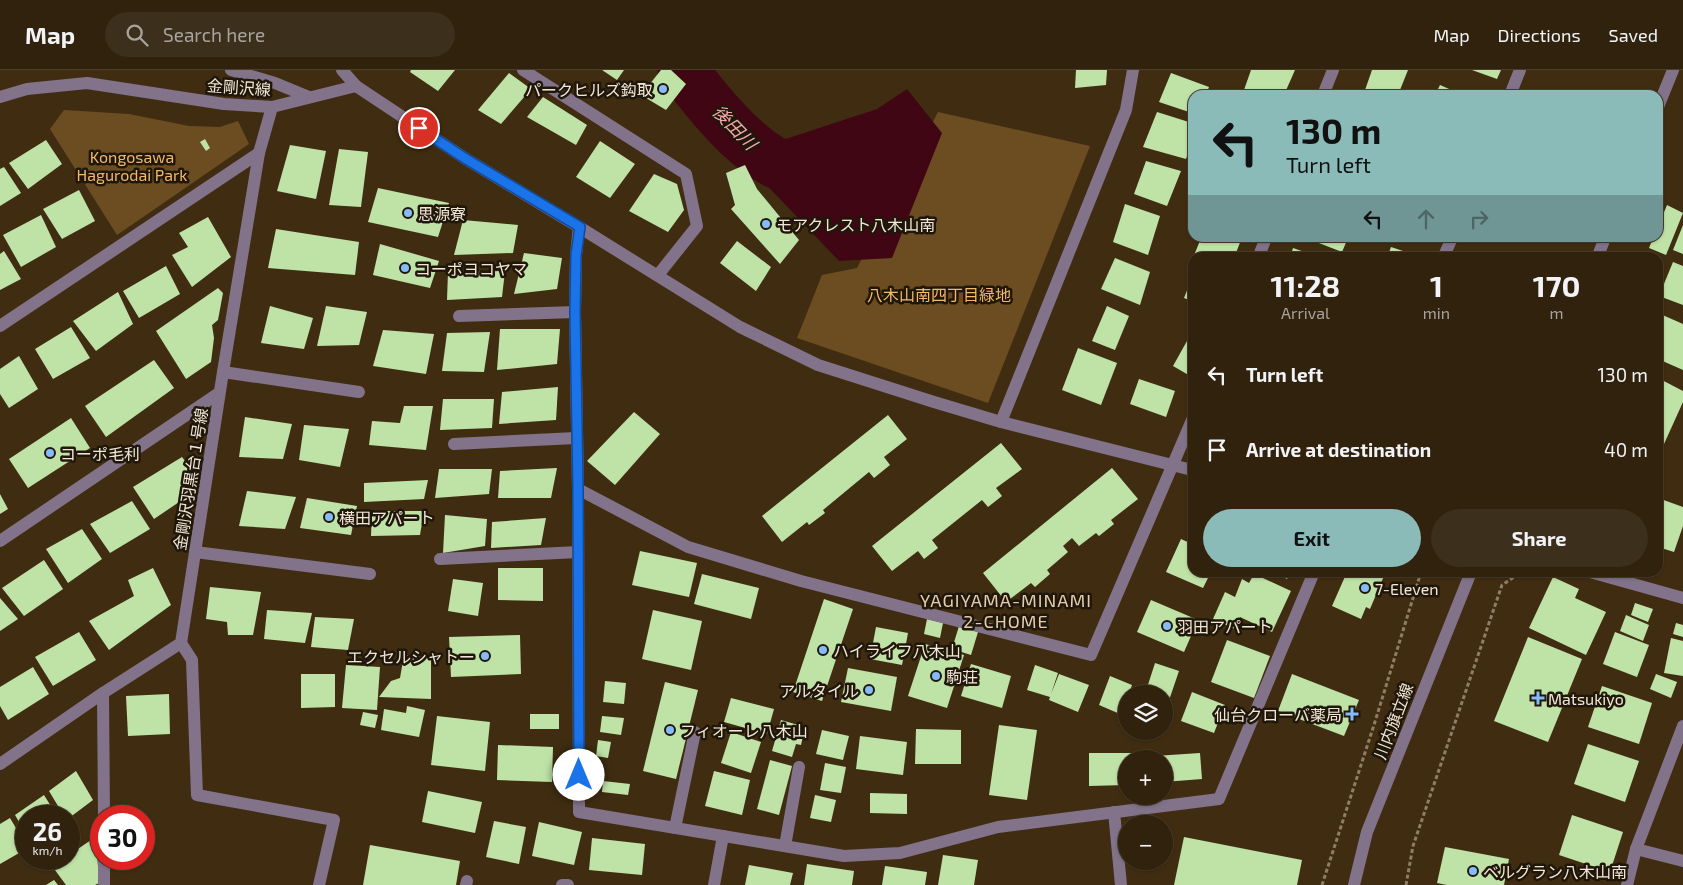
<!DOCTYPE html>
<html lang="en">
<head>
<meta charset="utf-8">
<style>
  :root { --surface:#30220d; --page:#3c2f1b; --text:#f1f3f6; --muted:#a8a49d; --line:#4b3f2e; --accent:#8bbbb9 }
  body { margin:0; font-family:"Exo 2","Noto Sans JP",sans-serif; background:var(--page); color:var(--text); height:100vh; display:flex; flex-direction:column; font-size:19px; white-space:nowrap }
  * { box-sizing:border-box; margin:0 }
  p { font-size:16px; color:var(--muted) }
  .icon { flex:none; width:28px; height:28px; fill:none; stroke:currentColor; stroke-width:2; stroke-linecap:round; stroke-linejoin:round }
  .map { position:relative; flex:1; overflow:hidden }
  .panel { position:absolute; left:1188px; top:182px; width:475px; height:325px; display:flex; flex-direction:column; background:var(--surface); border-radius:15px; box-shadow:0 1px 4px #0004,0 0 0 1px var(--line) }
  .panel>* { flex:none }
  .banner { position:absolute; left:1188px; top:20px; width:475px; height:152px; border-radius:15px; box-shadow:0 1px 4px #0004,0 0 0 1px var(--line); background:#8bbbb9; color:#111; overflow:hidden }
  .fabs { position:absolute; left:1118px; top:615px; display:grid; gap:10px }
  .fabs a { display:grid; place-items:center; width:55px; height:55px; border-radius:50%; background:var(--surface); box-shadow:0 1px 4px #0004,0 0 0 1px var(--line); font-size:25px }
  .speed { position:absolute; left:15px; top:735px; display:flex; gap:10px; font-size:25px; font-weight:700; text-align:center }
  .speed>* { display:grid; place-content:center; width:65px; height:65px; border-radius:50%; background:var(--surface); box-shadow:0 1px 4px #0004,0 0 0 1px var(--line); line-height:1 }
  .speed small { font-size:12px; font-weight:400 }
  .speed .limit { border:8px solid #d22; background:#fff; color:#111 }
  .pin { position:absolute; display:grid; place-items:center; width:42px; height:42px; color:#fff; margin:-21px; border:2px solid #fff; border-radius:50%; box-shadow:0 1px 5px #0007 }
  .me { position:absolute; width:55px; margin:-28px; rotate:0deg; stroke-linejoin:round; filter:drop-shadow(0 0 4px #0008) }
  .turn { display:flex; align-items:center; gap:18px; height:105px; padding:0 15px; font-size:22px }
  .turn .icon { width:65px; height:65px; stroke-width:2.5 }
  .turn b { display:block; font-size:35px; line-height:42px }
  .lanes { display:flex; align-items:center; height:48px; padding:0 15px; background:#0003; justify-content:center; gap:25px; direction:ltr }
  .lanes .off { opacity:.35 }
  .eta { display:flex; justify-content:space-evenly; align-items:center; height:85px; text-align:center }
  .eta b { font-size:30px; font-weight:700; line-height:35px }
  .primary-button { display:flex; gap:10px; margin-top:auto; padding:10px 15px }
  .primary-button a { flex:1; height:58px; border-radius:30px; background:var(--accent); color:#111; font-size:20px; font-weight:700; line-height:58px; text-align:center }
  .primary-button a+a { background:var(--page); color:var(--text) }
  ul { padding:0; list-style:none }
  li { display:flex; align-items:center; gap:15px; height:75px; padding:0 15px }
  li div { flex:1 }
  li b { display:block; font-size:19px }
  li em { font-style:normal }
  header { display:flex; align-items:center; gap:30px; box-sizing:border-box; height:70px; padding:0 25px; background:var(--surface); border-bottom:1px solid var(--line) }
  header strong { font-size:24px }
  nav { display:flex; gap:28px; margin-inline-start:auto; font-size:18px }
  .search { width:350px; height:45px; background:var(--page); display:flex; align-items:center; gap:12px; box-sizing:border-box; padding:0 18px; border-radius:28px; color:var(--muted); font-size:19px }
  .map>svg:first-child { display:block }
  .green { fill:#6c4d21 }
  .water { fill:#410614 }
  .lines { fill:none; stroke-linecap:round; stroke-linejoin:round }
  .river { stroke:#410614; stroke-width:51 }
  .building { fill:#bfe3a7 }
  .path { stroke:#8e7e67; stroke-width:3; stroke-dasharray:4 2.5; stroke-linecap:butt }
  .minor { stroke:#82738a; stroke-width:12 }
  .route-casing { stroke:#114b97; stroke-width:12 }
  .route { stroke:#1a73e8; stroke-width:9 }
  .poi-dot { fill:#86bbfb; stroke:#20170b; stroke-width:2 }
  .labels { text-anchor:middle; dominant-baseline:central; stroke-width:5; stroke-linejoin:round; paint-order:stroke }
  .street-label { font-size:16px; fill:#f2e6d6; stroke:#20170b }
  .poi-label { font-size:16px; fill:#f2e6d6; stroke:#20170b; text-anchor:start }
  .park-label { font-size:16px; fill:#f4b96a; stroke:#20170b }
  .water-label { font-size:18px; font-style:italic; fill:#f7a7ae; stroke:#20170b }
  .neighbourhood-label { font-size:18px; letter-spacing:1px; fill:#e5ccad; stroke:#20170b }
</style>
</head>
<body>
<header>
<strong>Map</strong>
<div class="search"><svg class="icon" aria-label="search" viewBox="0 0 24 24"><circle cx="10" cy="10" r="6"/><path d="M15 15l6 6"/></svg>Search here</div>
<nav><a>Map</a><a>Directions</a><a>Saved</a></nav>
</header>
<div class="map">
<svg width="1683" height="815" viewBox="0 0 1683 815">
  <rect width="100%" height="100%" fill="#402d11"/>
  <g class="green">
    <path d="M64 40 129 44 189 56 220 57 238 51 249 74 117 165 50 59Z"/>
    <path d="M938 42 1090 76 988 333 797 268 822 205 857 198Z"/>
  </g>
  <path class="water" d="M907 19 942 63 892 188 839 191 757 105 743 83 877 39Z"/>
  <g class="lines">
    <path class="river" d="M683 0C707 32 742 76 778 94 788 99 808 99 820 101"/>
  </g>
  <g class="building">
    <path d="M411 0H455L438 21 410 2Z"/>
    <path d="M602 0H624L617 10Z"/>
    <path d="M661 0H671L686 14 666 40 641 25Z"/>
    <path d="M1076 0H1107L1106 15 1075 18Z"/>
    <path d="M1251 0H1295L1284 25H1259L1244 20Z"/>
    <path d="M1372 0H1408L1398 25H1369L1364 23Z"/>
    <path d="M1472 0H1501L1497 9Z"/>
    <path d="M509 3 531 19 501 54 478 40Z"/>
    <path d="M1171 3 1209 17 1206 25H1192V43L1159 32Z"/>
    <path d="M1440 15 1463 25H1435Z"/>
    <path d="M543 27 587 55 576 75 527 47Z"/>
    <path d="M1157 42 1192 53V72L1186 89 1143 77Z"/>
    <path d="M205 69 210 78 206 81 200 72Z"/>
    <path d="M46 70 62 94 28 119 9 93Z"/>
    <path d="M600 71 635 94 610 128 576 107Z"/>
    <path d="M290 75 326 81 316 129 277 121Z"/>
    <path d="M339 79 368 82 361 137 329 135Z"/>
    <path d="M1146 91 1181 101 1167 136 1134 124Z"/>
    <path d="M745 95 757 119 799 170 780 194 731 139 735 135 726 103Z"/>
    <path d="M4 97 21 123 0 136V99Z"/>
    <path d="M654 104 677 114 684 140 668 162 629 141Z"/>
    <path d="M378 118 449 133 438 167 368 152Z"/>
    <path d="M79 120 95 151 62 169 43 139Z"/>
    <path d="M1125 134 1160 146 1148 185 1113 172Z"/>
    <path d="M1667 135 1683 143 1666 185 1649 178 1653 168H1658V157Z"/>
    <path d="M41 145 56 177 21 197 3 165Z"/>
    <path d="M208 147 231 187 192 217 172 185 188 177 179 163Z"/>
    <path d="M463 150 518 155 513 183 454 185Z"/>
    <path d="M1683 155V184L1673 180Z"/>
    <path d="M276 159 359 172 355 205 268 198Z"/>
    <path d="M1201 168H1234L1241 170 1234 188H1193Z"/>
    <path d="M1306 168H1348L1342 182Z"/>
    <path d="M737 171 771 197 756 221 720 193Z"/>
    <path d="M380 174 439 191 430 218 373 205Z"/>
    <path d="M1391 177 1418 186 1417 188H1387Z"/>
    <path d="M1293 178 1319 187V188H1290Z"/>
    <path d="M4 181 21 209 0 220V184Z"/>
    <path d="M524 183 562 188 557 219 514 224Z"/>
    <path d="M1115 188 1150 202 1140 235 1101 219Z"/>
    <path d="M1673 192 1683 196V235L1659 226Z"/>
    <path d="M166 196 180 224 139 248 123 221Z"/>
    <path d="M505 201 502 227 447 230 448 202Z"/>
    <path d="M1190 213 1192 214V231L1184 228Z"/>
    <path d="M218 218 223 223 218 250 212 255 214 268 211 292 186 309 156 261Z"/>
    <path d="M118 222 133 254 96 281 73 251Z"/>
    <path d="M270 236 313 248 304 279 261 273Z"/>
    <path d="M326 236 367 242 359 275 317 276Z"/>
    <path d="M1107 236 1129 246 1115 280 1092 271Z"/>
    <path d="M1658 243 1683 254V300L1658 289Z"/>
    <path d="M71 257 90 288 53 309 35 279Z"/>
    <path d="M500 259H560L557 294 497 300Z"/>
    <path d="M383 260 434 264 426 304 373 296Z"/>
    <path d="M490 262 484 302 442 301 447 263Z"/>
    <path d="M1187 271 1192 274V307L1173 296Z"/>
    <path d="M1078 278 1117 293 1101 335 1062 320Z"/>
    <path d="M19 286 38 319 9 338 0 324V299Z"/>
    <path d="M154 290 174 318 106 367 85 336Z"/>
    <path d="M1658 308 1683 321V332L1664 374 1658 372Z"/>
    <path d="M1139 309 1175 321 1166 347 1130 334Z"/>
    <path d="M558 317 556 350 499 354 502 322Z"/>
    <path d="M443 329H494L492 358 440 360Z"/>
    <path d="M404 336H433L426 380 369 375 372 351 400 353Z"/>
    <path d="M634 342 660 364 615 415 587 391Z"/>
    <path d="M888 345 907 369 884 387 890 395 874 408 869 402 823 440 825 443 809 455 807 452 782 472 762 446Z"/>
    <path d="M245 347 292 354 283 389 239 387Z"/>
    <path d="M71 348 90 378 28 418 9 389Z"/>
    <path d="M304 355 349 359 340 397 299 390Z"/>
    <path d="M1001 373 1022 399 996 418 1002 426 988 437 982 430 932 470 938 478 924 489 918 481 892 501 872 476Z"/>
    <path d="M182 387 188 395V426L154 449 133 417Z"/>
    <path d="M557 398 551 428H498L500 401Z"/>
    <path d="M1112 398 1138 429 1111 450 1114 454 1099 466 1096 463 1079 476 1072 468 1063 476 1068 482 1047 500 1050 504 1035 517 1031 513 1006 532 983 503Z"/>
    <path d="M439 399H492L489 424 435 428Z"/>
    <path d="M428 410 424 429 364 432V413Z"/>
    <path d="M247 421 296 427 285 459 239 456Z"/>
    <path d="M0 424 8 439 0 444Z"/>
    <path d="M307 428 357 436 351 465 300 458Z"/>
    <path d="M1658 428 1683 437V456L1674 482 1658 477Z"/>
    <path d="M132 431 150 459 110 483 90 454Z"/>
    <path d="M372 441H424L420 465 371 466Z"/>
    <path d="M445 445 487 449 485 476 443 483Z"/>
    <path d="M546 448 541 475 491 478 492 452Z"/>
    <path d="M82 459 102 489 68 513 46 479Z"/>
    <path d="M1181 469 1192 474V502H1211L1203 518 1166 502Z"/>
    <path d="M640 481 697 493 689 527 632 515Z"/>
    <path d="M44 490 63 519 24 546 2 518Z"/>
    <path d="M153 498 171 535 109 580 89 551 134 526 128 510Z"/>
    <path d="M498 498H543V531L498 530Z"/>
    <path d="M1274 502H1290L1287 509Z"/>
    <path d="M1347 502H1388L1386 508 1384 506 1370 539 1366 537 1361 549 1332 536Z"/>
    <path d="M702 504 759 518 751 549 694 534Z"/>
    <path d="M1254 504 1291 521 1272 562 1240 547 1235 559 1213 549 1225 522 1235 527 1242 509 1249 513Z"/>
    <path d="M1553 507 1579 519 1575 528 1606 542 1586 585 1529 558Z"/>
    <path d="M453 509 483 513 478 546 448 541Z"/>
    <path d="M210 517 261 522 253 565H228L227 552 206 549Z"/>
    <path d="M0 528 18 549 0 561Z"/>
    <path d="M824 529 853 539 822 631 793 622Z"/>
    <path d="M1151 530 1198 550 1184 582 1137 562Z"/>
    <path d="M1635 533 1653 539 1648 552 1631 545Z"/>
    <path d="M267 540 312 543 305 573 264 569Z"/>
    <path d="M653 540 702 551 691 600 642 589Z"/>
    <path d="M1626 545 1649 555 1643 571 1620 561Z"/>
    <path d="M315 547 354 549 348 580 311 577Z"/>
    <path d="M927 549 943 553 940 568 924 564Z"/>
    <path d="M1676 553 1683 555V567L1673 564Z"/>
    <path d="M959 556 978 562 971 585 952 579Z"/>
    <path d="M876 557 908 563 902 595 870 589Z"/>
    <path d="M79 562 96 590 53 616 35 587Z"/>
    <path d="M1615 562 1649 575 1637 607 1603 594Z"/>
    <path d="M520 565 521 604 451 607 449 567Z"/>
    <path d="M1528 567 1582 589 1548 672 1494 651Z"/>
    <path d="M1671 568 1683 571V606L1664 603Z"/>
    <path d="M1227 570 1270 586 1254 628 1211 612Z"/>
    <path d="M925 574 964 585 947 638 908 626Z"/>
    <path d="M404 585 431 587V629L379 627 391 611 400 608Z"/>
    <path d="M1155 593 1179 601 1164 645V624H1145Z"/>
    <path d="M971 594 1011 606 1002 638 961 626Z"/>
    <path d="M346 595 380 597 377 640 342 638Z"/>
    <path d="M1035 595 1058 603 1051 624 1059 604 1089 615 1078 642 1049 630 1050 627 1027 620Z"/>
    <path d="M33 597 49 624 8 650 0 636V617Z"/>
    <path d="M848 598 897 607 891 641 841 632Z"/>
    <path d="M301 604H335V637L301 638Z"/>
    <path d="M1292 604 1359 630 1344 666 1278 641Z"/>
    <path d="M1656 604 1677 612 1671 628 1650 619Z"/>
    <path d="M1110 606 1132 615 1129 624H1126V630L1120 644 1099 635Z"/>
    <path d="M605 611 626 613 624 634 603 632Z"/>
    <path d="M665 612 698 620 676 709 643 701Z"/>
    <path d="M1602 616 1652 633 1639 674 1588 657Z"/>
    <path d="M1192 622 1225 635 1214 663 1181 651Z"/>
    <path d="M169 624 170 664 128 666 126 626Z"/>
    <path d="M731 628 774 639 767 664 724 652Z"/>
    <path d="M407 636 425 640 419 667 381 660 384 639 406 643Z"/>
    <path d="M363 642 378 645 375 658 360 655Z"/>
    <rect x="530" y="644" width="29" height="15"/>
    <path d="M437 646 490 652 485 701 431 695Z"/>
    <path d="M602 646 624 648 621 665 600 662Z"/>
    <path d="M781 650 805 657 801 675 796 674 792 687 772 681Z"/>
    <path d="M999 655 1037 660 1027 730 989 725Z"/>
    <path d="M916 659 961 660V694H915Z"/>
    <path d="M822 660 849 666 843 690 816 684Z"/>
    <path d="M731 662 761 672 751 703 721 693Z"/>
    <path d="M860 666 907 672 903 705 856 699Z"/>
    <path d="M598 670 611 672 608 688 596 686Z"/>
    <path d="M1588 674 1639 691 1625 732 1574 714Z"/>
    <path d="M498 675 553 677 552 712 497 710Z"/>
    <path d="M1089 683H1143V689H1126V715L1089 716Z"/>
    <path d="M1200 683 1202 709 1164 712V689H1155V686Z"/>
    <path d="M770 690 792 696 779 745 757 739Z"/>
    <path d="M825 693 846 697 841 723 820 720Z"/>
    <path d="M76 701 93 730 69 748V746H64L49 721Z"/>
    <path d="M714 701 750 710 742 745 705 736Z"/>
    <path d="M603 711 630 714 628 725 602 722Z"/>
    <path d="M428 721 482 732 475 763 422 752Z"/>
    <path d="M870 723 907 724V744L870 743Z"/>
    <path d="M44 725 57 746H26V764L15 745Z"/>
    <path d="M815 725 836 730 831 752 810 748Z"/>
    <path d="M1572 745 1623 762 1610 802 1559 785Z"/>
    <path d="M10 748 26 775V779L0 794V754Z"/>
    <path d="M494 751 526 757 519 794 486 787Z"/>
    <path d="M539 752 582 762 574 795 532 786Z"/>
    <path d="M1184 767 1302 790 1297 815H1174Z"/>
    <path d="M592 768 645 774 642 805 589 800Z"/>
    <path d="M91 770 97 781 99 813 95 815H66L52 796 63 789H69V785Z"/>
    <path d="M370 775 460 791 456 815H363Z"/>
    <path d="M1445 777 1509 789 1504 815H1447L1437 813Z"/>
    <path d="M943 785 978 790 974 815H938Z"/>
    <path d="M807 794 854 801 852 815H804Z"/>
    <path d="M749 795 793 803 790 815H745Z"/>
    <path d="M885 796 927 802 925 815H882Z"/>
    <path d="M54 810 58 815H46Z"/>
  </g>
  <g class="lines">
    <g class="path">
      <path d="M1322 815 1374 655 1421 502"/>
      <path d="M1406 815 1413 776 1502 515 1522 502"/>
    </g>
    <g class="minor">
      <path d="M231 0 275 13 309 27"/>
      <path d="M342 0 356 16 466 89 579 157 740 257 818 295 934 332 1001 352 1192 400"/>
      <path d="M523 0 686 104 697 156 658 205"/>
      <path d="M1323 25 1333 0"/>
      <path d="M1510 25 1520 0"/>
      <path d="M0 27 27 19 87 13 224 34 272 37 356 16"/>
      <path d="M1658 37 1673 0"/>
      <path d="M579 157 576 185 575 242 578 419 579 742 844 786 900 783 998 757 1219 729 1314 502"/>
      <path d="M1258 188 1266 168"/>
      <path d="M1443 188 1452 168"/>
      <path d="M1597 188 1605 168"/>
      <path d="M459 246 575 242"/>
      <path d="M0 256 259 83"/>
      <path d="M223 302 359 322"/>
      <path d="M1001 352 1126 40 1133 0"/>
      <path d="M454 374 576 368"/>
      <path d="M578 419 688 477 801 511 1091 585 1192 350"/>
      <path d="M0 471 219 323"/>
      <path d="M195 482 370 504"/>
      <path d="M440 489 578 482"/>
      <path d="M1590 502 1683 528"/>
      <path d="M181 573 192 590 197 725 334 750 319 815"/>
      <path d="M0 694 103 623"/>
      <path d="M1114 742 1121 815"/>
      <path d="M104 746 103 623 181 573 223 302 259 83 272 37"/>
      <path d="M675 758 695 662"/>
      <path d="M785 776 799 697"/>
      <path d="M1636 779 1683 791"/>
      <path d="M104 789V815"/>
      <path d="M466 815 467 811"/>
      <path d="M562 815H568"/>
      <path d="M714 815 723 766"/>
      <path d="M1354 815 1367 762 1471 502"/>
      <path d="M1627 815 1636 779 1683 656"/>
    </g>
  </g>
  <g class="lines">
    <defs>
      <path id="route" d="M419 58 466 89 580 157 576 185 575 242 578 419 579 705"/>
    </defs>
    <use href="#route" class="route-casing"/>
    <use href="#route" class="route"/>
  </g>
  <g class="poi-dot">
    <circle cx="663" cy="19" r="5"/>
    <circle cx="408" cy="143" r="5"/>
    <circle cx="766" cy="154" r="5"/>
    <circle cx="405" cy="198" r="5"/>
    <circle cx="50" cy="383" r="5"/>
    <circle cx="329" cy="447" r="5"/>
    <circle cx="1365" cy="518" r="5"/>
    <circle cx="1167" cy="556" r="5"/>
    <circle cx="823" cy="580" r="5"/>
    <circle cx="485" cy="586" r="5"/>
    <circle cx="936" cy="606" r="5"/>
    <circle cx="869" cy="620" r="5"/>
    <path d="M1535.5 620.5h5v5h5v5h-5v5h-5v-5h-5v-5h5z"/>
    <path d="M1349.5 636.5h5v5h5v5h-5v5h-5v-5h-5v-5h5z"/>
    <circle cx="670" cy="660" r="5"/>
    <circle cx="1473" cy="801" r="5"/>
  </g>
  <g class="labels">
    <g class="street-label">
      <text transform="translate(239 17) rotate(4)">金剛沢線</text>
      <text transform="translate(190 409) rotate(-81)">金剛沢羽黒台１号線</text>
      <text transform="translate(1393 651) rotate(-69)">川内旗立線</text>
    </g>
    <g class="poi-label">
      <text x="653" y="19" text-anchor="end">パークヒルズ鈎取</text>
      <text x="418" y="143">思源寮</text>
      <text x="776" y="154">モアクレスト八木山南</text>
      <text x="415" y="198">コーポヨコヤマ</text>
      <text x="60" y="383">コーポ毛利</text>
      <text x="339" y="447">横田アパート</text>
      <text x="1375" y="518">7-Eleven</text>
      <text x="1177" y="556">羽田アパート</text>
      <text x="833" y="580">ハイライフ八木山</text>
      <text x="475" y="586" text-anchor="end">エクセルシャトー</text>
      <text x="946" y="606">駒荘</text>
      <text x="859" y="620" text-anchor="end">アルタイル</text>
      <text x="1548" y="628">Matsukiyo</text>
      <text x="1342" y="644" text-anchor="end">仙台クローバ薬局</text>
      <text x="680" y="660">フィオーレ八木山</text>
      <text x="1483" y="801">ベルグラン八木山南</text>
    </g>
    <g class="park-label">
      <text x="132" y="86">Kongosawa<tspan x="132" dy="18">Hagurodai Park</tspan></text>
      <text x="939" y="224">八木山南四丁目緑地</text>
    </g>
    <g class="water-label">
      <text transform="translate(735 57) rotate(46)">後田川</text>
    </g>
    <g class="neighbourhood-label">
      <text x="1006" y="530">YAGIYAMA-MINAMI<tspan x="1006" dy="21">2-CHOME</tspan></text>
    </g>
  </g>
</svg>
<div class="fabs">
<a><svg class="icon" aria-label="layers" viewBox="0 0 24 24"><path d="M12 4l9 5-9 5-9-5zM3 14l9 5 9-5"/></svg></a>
<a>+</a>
<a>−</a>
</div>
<div class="speed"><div>26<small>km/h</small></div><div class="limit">30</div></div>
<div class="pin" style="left:419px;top:58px;background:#d93025"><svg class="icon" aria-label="arrive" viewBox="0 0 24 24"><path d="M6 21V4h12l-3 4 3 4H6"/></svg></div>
<svg class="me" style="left:579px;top:705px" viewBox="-20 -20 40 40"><circle r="19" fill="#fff"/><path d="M0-13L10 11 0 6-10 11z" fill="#1a73e8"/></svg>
<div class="banner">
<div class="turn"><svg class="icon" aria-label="left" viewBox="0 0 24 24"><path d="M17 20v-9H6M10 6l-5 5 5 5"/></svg><div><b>130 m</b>Turn left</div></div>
<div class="lanes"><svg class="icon" aria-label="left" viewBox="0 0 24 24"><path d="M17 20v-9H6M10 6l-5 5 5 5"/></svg><svg class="icon off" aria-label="ahead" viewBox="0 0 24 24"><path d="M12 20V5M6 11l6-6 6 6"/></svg><svg class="icon off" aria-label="right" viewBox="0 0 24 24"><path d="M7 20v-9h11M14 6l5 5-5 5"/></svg></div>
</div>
<section class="panel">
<div class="eta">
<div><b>11:28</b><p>Arrival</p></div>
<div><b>1</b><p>min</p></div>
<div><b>170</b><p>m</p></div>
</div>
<ul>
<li><svg class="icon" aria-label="left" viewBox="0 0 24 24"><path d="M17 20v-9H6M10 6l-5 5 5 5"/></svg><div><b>Turn left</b></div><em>130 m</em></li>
<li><svg class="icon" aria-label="arrive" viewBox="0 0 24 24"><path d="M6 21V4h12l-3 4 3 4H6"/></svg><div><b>Arrive at destination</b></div><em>40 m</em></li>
</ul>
<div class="primary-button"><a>Exit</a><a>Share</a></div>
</section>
</div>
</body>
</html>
